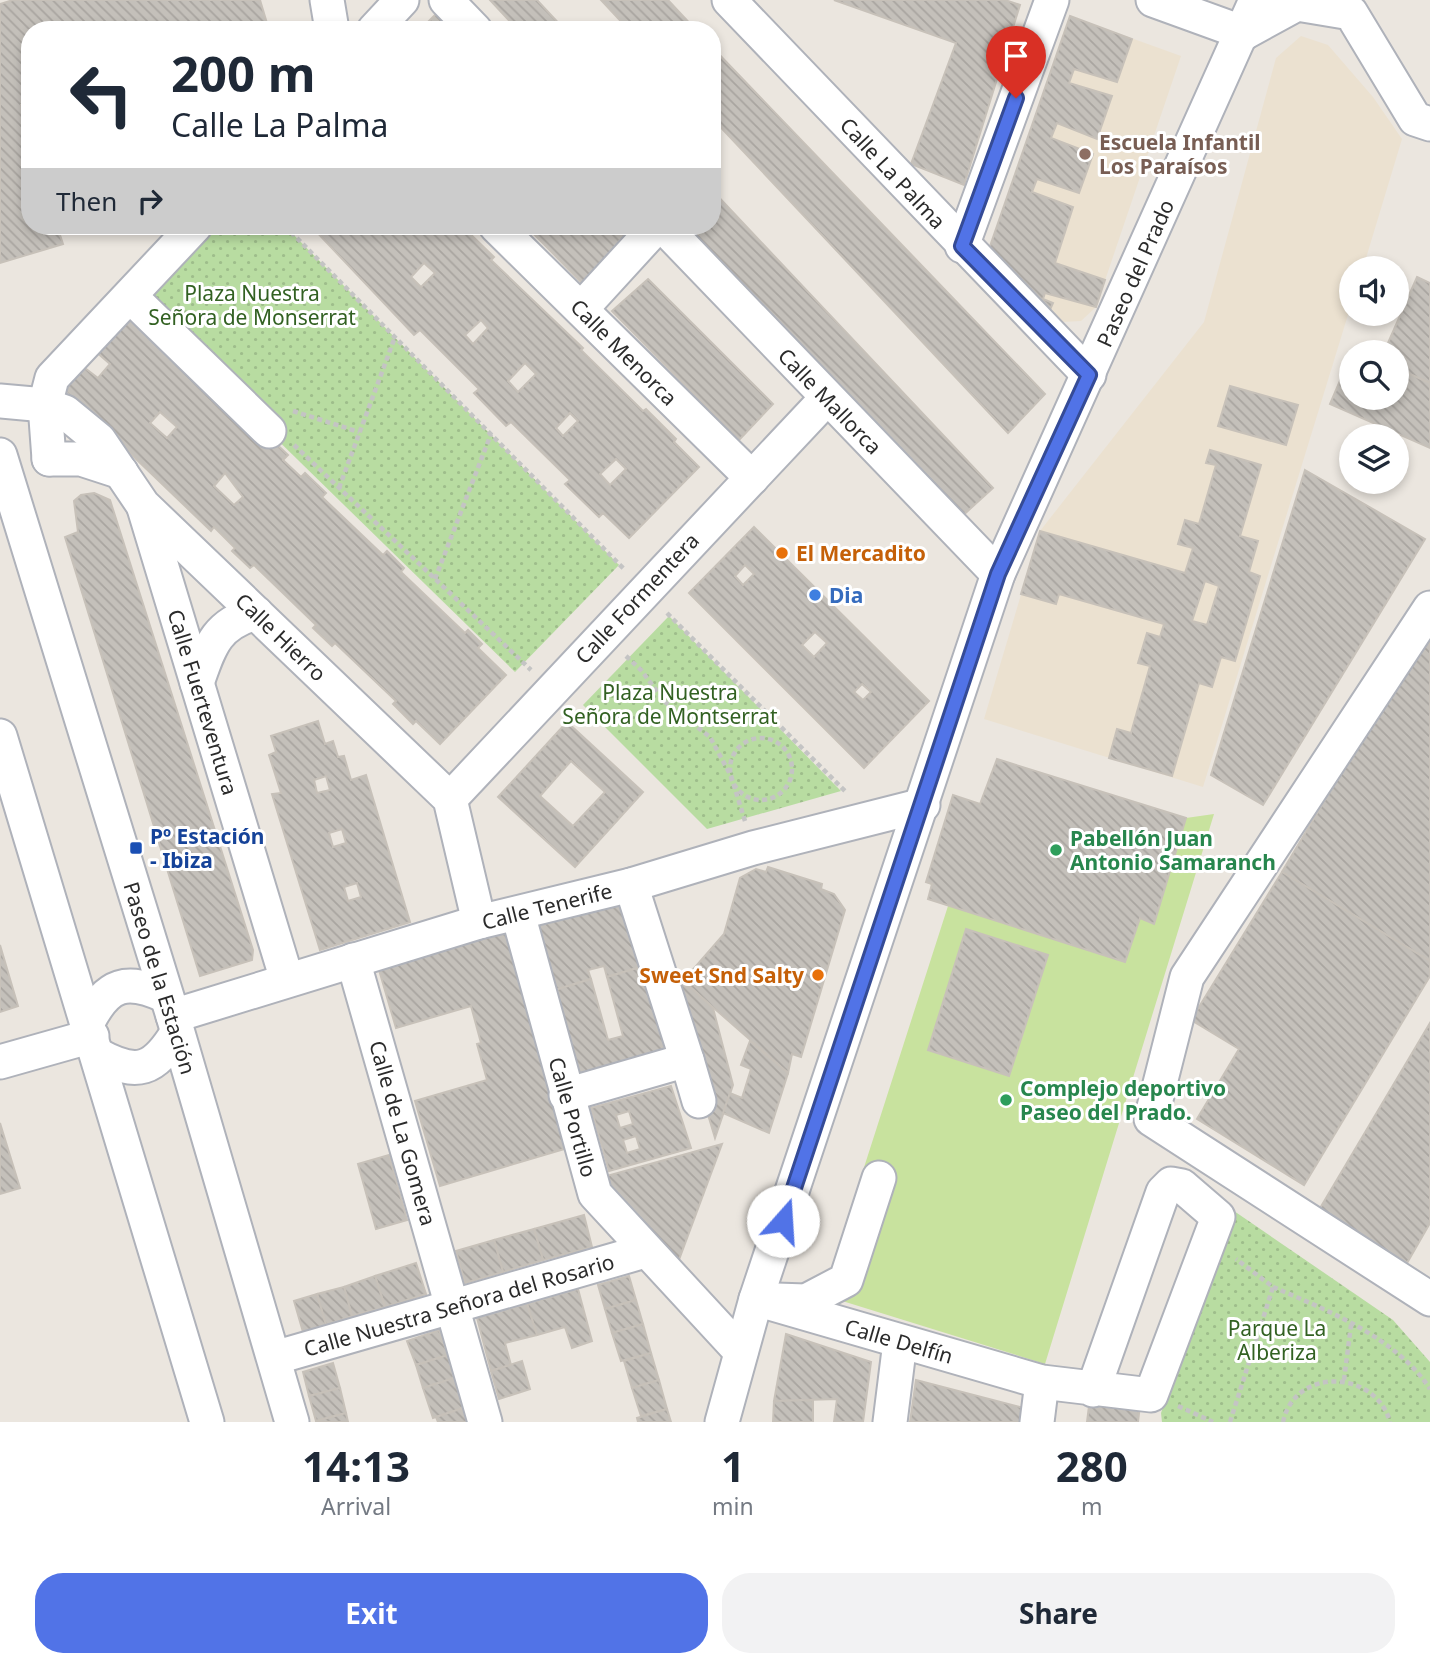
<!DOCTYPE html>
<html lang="en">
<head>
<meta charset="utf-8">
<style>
  :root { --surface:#fff; --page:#f2f2f3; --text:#1f2937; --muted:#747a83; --accent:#5173e7 }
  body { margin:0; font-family:"Noto Sans",sans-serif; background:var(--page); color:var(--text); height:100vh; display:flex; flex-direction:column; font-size:26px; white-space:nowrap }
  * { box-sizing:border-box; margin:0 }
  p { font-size:23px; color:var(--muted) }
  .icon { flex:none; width:38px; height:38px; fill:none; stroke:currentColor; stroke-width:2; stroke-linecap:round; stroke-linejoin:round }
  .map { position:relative; height:1422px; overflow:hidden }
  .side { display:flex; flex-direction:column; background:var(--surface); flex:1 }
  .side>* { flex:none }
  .guide { position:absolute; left:21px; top:21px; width:700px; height:214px; border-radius:28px; box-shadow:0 4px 10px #0003; background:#fff; color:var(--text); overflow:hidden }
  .tools { position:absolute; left:1339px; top:256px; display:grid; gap:14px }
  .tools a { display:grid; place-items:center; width:70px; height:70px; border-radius:50%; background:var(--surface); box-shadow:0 4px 10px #0003; font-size:35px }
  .pin { position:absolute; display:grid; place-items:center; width:60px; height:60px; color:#fff; margin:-72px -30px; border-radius:50% 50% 50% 0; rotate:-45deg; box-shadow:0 0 7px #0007 }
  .pin .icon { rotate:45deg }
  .me { position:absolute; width:77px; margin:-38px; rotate:19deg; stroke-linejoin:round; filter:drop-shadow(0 0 5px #0008) }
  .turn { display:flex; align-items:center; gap:24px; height:147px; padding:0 35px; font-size:32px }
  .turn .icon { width:91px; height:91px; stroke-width:2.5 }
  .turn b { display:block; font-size:49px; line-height:60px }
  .then { display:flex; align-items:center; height:66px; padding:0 35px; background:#0003; gap:14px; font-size:26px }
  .eta { display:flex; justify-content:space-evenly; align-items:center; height:119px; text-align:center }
  .eta b { font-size:42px; font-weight:700; line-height:49px }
  .button { display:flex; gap:14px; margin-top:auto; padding:14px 35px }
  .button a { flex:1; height:80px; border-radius:28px; background:var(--accent); color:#fff; font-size:28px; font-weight:700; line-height:80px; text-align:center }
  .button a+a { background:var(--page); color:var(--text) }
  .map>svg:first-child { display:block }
  .education { fill:#ebe1d0 }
  .park { fill:url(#park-dots) }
  .pitch { fill:#c8e29e }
  .building { fill:url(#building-back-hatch); stroke:#c7c1b9; stroke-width:2; fill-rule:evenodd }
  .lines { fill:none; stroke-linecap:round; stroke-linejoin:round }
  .minor-casing { stroke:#afb2ba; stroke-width:37 }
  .path { stroke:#c4c4c4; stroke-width:4.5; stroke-dasharray:5 3.5; stroke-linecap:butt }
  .minor { stroke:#fff; stroke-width:33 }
  .route-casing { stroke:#354b96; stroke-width:18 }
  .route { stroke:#5173e7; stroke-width:12 }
  .education-dot { fill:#8d6e63; stroke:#fff; stroke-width:2.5 }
  .food-dot { fill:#e8710a; stroke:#fff; stroke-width:2.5 }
  .shop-dot { fill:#3f7fe0; stroke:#fff; stroke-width:2.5 }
  .transit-dot { fill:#1a4fb4; stroke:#fff; stroke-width:2.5 }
  .leisure-dot { fill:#2e9e5b; stroke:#fff; stroke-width:2.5 }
  .labels { text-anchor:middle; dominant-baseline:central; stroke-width:6; stroke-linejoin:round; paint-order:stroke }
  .education-label { font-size:21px; font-weight:bold; fill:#785e54; stroke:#fff; text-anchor:start }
  .street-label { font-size:21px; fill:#2b2b2b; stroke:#fff }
  .park-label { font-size:21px; fill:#326122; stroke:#fff }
  .food-label { font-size:21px; font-weight:bold; fill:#c56008; stroke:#fff; text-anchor:start }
  .shop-label { font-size:21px; font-weight:bold; fill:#366cbe; stroke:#fff; text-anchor:start }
  .transit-label { font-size:21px; font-weight:bold; fill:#164399; stroke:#fff; text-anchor:start }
  .leisure-label { font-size:21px; font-weight:bold; fill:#27864d; stroke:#fff; text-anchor:start }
</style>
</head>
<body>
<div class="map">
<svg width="1430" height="1422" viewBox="0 0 1430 1422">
  <defs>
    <pattern id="park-dots" width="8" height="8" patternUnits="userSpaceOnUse" patternTransform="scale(1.75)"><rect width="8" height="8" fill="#b8dca1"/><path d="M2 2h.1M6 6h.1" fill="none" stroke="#9ebd8b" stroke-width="1.8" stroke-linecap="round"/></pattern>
    <pattern id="building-back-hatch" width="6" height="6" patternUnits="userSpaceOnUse" patternTransform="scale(1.75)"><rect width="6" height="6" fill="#c4c0ba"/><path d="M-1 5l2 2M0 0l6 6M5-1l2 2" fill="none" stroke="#a9a5a0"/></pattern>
  </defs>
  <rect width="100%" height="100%" fill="#ebe6df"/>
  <g class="education">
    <path d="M1070 16 1181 56 1096 307 1081 321 1062 322 1048 314 988 252Z"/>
    <path d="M1301 36 1328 45 1373 97 1402 139 1363 268H1351V305L1203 787 984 719 1040 531 1204 322 1276 58Z"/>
  </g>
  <g class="park">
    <path d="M195 226H285L619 565 515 672 130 296Z"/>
    <path d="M669 616 841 791 707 829 583 705Z"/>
    <path d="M1234 1211 1393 1320 1430 1362V1422H1162L1161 1413Z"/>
  </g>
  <path class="pitch" d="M997 759 1186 818 1214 814 1045 1364 823 1295 948 906 928 899 932 885 926 882 953 795 980 804Z"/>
  <g class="building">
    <path d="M13 0H260L269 30H30V102L21 105 30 133V226H57L63 244 0 263V4Z"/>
    <path d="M490 0H537L565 30H518Z"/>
    <path d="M601 0H668L696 30H629Z"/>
    <path d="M834 0H1005L1020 5 964 185 911 164 956 43Z"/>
    <path d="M436 14 452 30H420Z"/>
    <path d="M1070 16 1132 39 1117 82 1074 69 1069 83 1112 96 1097 139 1057 123 1051 138 1093 154 1079 193 1037 179 1032 192 1073 207 1055 263 1105 280 1096 307 1045 293 1043 299 1053 303 1048 314 988 252Z"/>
    <path d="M712 47 1045 394 1008 433 712 118Z"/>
    <path d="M712 190 993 488 960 518 679 226H712Z"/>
    <path d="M311 226H362L366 230 370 226H462L494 257 491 260 583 348 581 350 643 411 646 409 676 439 674 442 699 467 629 538 603 513 599 517 565 484 570 480 511 422 506 426 474 393 479 389 420 330 414 335ZM424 263 435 273 421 287 411 277ZM481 320 488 328 473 344 465 335ZM525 363 536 374 518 392 508 381ZM570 413 578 421 563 436 556 428ZM616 459 626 469 610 485 600 474Z"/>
    <path d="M526 226H632L583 284Z"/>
    <path d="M1417 277 1430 283V383L1396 368V352H1384Z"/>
    <path d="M648 279 773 404 739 440 612 311Z"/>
    <path d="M135 309 288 455 283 460 301 477 305 473 326 493 322 497 383 555 387 551 404 568 401 572 465 633 468 630 482 644 478 648 506 675 440 744 416 721 413 724 393 704 396 701 335 643 332 646 313 628 316 625 254 565 250 568 232 551 235 548 214 527 211 531 61 387 81 365 98 378 110 364 95 351ZM160 412 177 427 167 438 150 423ZM225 473 243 497 234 505 214 486Z"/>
    <path d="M1351 355V397H1396V368L1430 383V448L1330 404Z"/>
    <path d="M1230 386 1298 405 1286 445 1218 426Z"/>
    <path d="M1210 450 1261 465 1240 536 1258 541 1249 572 1260 576 1235 661 1221 657 1212 687 1199 683 1172 776 1109 758 1117 729 1131 733 1150 666 1138 663 1147 633 1160 637 1164 624 1059 594 1056 604 1021 594 1040 531 1185 573 1193 548 1178 544 1185 520 1199 524 1216 465 1206 463ZM1205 581 1219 586 1207 625 1192 621Z"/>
    <path d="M1305 470 1425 539 1263 805 1211 775Z"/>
    <path d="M94 493 110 500 253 950 252 960 200 976 65 537 78 532 74 501 81 495Z"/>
    <path d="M754 527 929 701 864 768 689 593ZM745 565 754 574 743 585 735 576ZM815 632 827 643 814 657 802 645ZM862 684 871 692 863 700 854 692Z"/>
    <path d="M1430 624V961L1282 872Z"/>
    <path d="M318 721 325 744 333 741 338 757 344 756 351 780 366 775 410 922 320 950 272 794 281 793 269 755 276 752 271 736ZM326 776 330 790 317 793 314 780ZM342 829 346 843 333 847 329 833ZM357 883 361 897 348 901 344 887Z"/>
    <path d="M567 722 643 792 575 867 498 797ZM571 761 605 792 573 826 540 796Z"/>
    <path d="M997 759 1186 818 1154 924 1140 918 1125 962 928 899 932 884 926 882 953 795 980 804Z"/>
    <path d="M768 867 822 884 821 889 834 894 845 910 801 1057 792 1054 788 1073 683 981 724 934 740 878 756 869 766 872Z"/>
    <path d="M1282 872 1430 961V976L1304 1185 1197 1119 1239 1049 1191 1020Z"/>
    <path d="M625 897 644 966 607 977 604 966 588 970 591 979 555 990 536 922Z"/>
    <path d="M966 929 1048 955 1009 1076 928 1050Z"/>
    <path d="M508 931 571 1147 440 1186 415 1101 487 1080 477 1044 481 1043 471 1006 396 1028 379 970Z"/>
    <path d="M0 945 18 1006 0 1012Z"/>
    <path d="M644 966 669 1052 580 1077 555 990 591 979 608 1040 623 1036 607 977Z"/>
    <path d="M670 968 713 1008 733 1085 715 1138 665 970Z"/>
    <path d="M1430 1023V1223L1407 1263 1319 1210Z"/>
    <path d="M750 1041 788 1073 769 1133 723 1113 730 1093 742 1098 751 1069 741 1065Z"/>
    <path d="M671 1086 691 1148 609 1171 591 1108ZM629 1111 633 1124 620 1128 616 1115ZM636 1136 640 1149 627 1153 623 1140Z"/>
    <path d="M0 1123 20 1188 0 1194Z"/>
    <path d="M722 1144 677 1265 603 1177Z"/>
    <path d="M389 1155 407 1220 376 1229 358 1164Z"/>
    <path d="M584 1215 592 1247 543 1260 534 1229Z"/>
    <path d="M534 1229 543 1260 503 1272 494 1240Z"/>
    <path d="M494 1240 503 1272 465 1283 456 1251Z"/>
    <path d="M416 1263 426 1294 385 1307 375 1276Z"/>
    <path d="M375 1276 385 1307 352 1316 344 1287Z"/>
    <path d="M629 1276 636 1300 605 1309 598 1285Z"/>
    <path d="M344 1287 352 1316 326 1325 317 1294Z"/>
    <path d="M578 1289 592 1341 572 1348 565 1327 537 1335 527 1304Z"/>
    <path d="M317 1294 326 1325 303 1332 294 1301Z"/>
    <path d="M636 1300 643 1324 612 1333 605 1309Z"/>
    <path d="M527 1304 537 1335 505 1343 511 1365 491 1371 477 1318Z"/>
    <path d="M643 1324 651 1353 621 1361 612 1333Z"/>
    <path d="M439 1330 448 1355 416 1365 407 1341Z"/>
    <path d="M786 1334 871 1362 863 1422H834L837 1399 774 1401Z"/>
    <path d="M651 1353 659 1380 632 1388 624 1361Z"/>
    <path d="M448 1355 454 1378 423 1388 416 1365Z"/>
    <path d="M522 1361 530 1389 499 1399 491 1371Z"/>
    <path d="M333 1363 340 1388 309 1396 303 1372Z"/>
    <path d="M454 1378 463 1408 433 1418 423 1388Z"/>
    <path d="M659 1380 667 1409 641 1416 632 1388Z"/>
    <path d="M916 1380 1024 1408 1022 1422H910Z"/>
    <path d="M340 1388 346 1413 316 1421 309 1396Z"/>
    <path d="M1090 1398 1140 1405 1138 1422H1087Z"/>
    <path d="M813 1400V1422H773L774 1401Z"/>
    <path d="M463 1408 467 1422H438L436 1417Z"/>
    <path d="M667 1409 671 1422H638L637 1418Z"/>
    <path d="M346 1413 348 1422H316V1421Z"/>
  </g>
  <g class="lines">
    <defs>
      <g id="minor">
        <path d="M327 0 332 30"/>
        <path d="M446 0 475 30"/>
        <path d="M729 0 1089 375"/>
        <path d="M1153 0 1244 33"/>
        <path d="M374 30 402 0"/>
        <path d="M1244 33 1297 4 1351 13 1415 119 1430 124"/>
        <path d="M496 226 752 478"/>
        <path d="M663 226 998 574"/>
        <path d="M962 246 1052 0"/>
        <path d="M130 296 269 431"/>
        <path d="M581 309 657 226"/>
        <path d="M0 401 45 405 65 412 99 440 143 505 450 799 479 922"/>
        <path d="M0 455 173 1016 292 1422"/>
        <path d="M49 459 45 405 52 378 195 226"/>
        <path d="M49 459H81L121 472"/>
        <path d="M144 508 287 980"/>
        <path d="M1430 608 1187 977 1151 1119 1430 1299"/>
        <path d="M197 683C210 646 216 624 256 613"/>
        <path d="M0 736 207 1422"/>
        <path d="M450 799 826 399"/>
        <path d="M518 914 595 1194 741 1352"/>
        <path d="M353 960 485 1422"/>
        <path d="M173 1016 479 922 631 885 753 848 923 805"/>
        <path d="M88 1022C108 983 126 978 166 996"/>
        <path d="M98 1055C138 1077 154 1070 177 1033"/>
        <path d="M687 1060 699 1101"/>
        <path d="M0 1062 92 1036"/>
        <path d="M566 1095 687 1060 631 885"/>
        <path d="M756 1299 1042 1382 1151 1395 1218 1217 1182 1186 1171 1184 1163 1192 1093 1390"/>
        <path d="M776 1300 806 1301 846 1280 879 1178"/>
        <path d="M274 1358 645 1251"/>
        <path d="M722 1422 756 1299 998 574 1256 0"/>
        <path d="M890 1422 900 1342"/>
        <path d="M1037 1422 1042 1382"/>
      </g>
    </defs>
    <use href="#minor" class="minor-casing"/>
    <g class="path">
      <path d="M285 226 624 569"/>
      <path d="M293 411 359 432"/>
      <path d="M294 445 531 670"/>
      <path d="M339 488 395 337"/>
      <path d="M435 579 491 434"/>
      <path d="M667 613 846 792"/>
      <path d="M626 656 641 670 665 702 710 737 731 776 745 821"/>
      <circle cx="761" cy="769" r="31"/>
      <path d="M1273 1287C1327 1310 1397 1338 1430 1389"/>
      <path d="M1344 1380 1351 1325"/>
      <path d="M1178 1406 1213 1422"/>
      <path d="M1230 1422 1273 1287 1236 1259"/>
      <path d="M1283 1422C1295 1366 1376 1370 1390 1422"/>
    </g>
    <use href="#minor" class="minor"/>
  </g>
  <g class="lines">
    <defs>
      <path id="route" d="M783 1221 998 574 1089 375 962 246 1016 98"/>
    </defs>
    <use href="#route" class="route-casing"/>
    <use href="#route" class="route"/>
  </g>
  <circle class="education-dot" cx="1085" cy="154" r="7"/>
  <g class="food-dot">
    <circle cx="782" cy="553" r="7"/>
    <circle cx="818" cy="975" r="7"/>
  </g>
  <circle class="shop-dot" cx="815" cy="595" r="7"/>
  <rect class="transit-dot" x="129" y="841" width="14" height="14" rx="3.5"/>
  <g class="leisure-dot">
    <circle cx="1056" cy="850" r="7"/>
    <circle cx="1006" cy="1100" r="7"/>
  </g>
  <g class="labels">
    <g class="education-label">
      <text x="1099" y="142">Escuela Infantil<tspan x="1099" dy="24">Los Paraísos</tspan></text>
    </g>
    <g class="street-label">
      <text transform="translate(893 173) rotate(47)">Calle La Palma</text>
      <text transform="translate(1135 273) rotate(-66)">Paseo del Prado</text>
      <text transform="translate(624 352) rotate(45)">Calle Menorca</text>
      <text transform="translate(830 401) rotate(46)">Calle Mallorca</text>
      <text transform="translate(637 598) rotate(-47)">Calle Formentera</text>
      <text transform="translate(281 637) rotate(44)">Calle Hierro</text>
      <text transform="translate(203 702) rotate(73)">Calle Fuerteventura</text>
      <text transform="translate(547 906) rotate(-14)">Calle Tenerife</text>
      <text transform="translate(160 978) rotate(73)">Paseo de la Estación</text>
      <text transform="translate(573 1117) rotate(74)">Calle Portillo</text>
      <text transform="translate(403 1133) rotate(74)">Calle de La Gomera</text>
      <text transform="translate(459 1305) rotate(-16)">Calle Nuestra Señora del Rosario</text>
      <text transform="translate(899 1341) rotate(16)">Calle Delfín</text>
    </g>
    <g class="park-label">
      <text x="252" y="293">Plaza Nuestra<tspan x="252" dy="24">Señora de Monserrat</tspan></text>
      <text x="670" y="692">Plaza Nuestra<tspan x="670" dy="24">Señora de Montserrat</tspan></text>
      <text x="1277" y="1328">Parque La<tspan x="1277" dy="24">Alberiza</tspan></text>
    </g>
    <g class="food-label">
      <text x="796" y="553">El Mercadito</text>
      <text x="804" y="975" text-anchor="end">Sweet Snd Salty</text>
    </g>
    <g class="shop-label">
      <text x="829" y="595">Dia</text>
    </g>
    <g class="transit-label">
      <text x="150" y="836">Pº Estación<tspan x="150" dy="24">- Ibiza</tspan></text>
    </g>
    <g class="leisure-label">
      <text x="1070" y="838">Pabellón Juan<tspan x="1070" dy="24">Antonio Samaranch</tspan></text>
      <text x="1020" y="1088">Complejo deportivo<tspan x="1020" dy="24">Paseo del Prado.</tspan></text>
    </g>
  </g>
</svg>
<div class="tools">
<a><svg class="icon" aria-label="sound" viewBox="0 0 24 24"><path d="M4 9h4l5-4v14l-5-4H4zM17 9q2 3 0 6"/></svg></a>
<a><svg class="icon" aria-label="search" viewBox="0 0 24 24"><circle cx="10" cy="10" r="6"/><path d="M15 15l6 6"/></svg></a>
<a><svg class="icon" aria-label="layers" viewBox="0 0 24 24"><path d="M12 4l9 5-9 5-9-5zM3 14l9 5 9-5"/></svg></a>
</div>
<div class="pin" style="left:1016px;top:98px;background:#d93025"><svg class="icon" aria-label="arrive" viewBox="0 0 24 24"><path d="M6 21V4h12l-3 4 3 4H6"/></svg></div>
<svg class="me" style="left:783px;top:1221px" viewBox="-20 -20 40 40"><circle r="19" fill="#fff"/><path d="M0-13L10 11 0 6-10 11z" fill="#5173e7"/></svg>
<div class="guide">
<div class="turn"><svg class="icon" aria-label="left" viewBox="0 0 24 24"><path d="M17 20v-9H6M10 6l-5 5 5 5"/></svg><div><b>200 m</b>Calle La Palma</div></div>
<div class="then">Then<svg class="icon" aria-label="right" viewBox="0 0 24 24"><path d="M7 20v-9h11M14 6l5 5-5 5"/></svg></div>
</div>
</div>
<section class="side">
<div class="eta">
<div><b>14:13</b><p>Arrival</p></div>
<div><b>1</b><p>min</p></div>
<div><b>280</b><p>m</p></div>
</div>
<div class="button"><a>Exit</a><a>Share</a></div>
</section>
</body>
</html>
